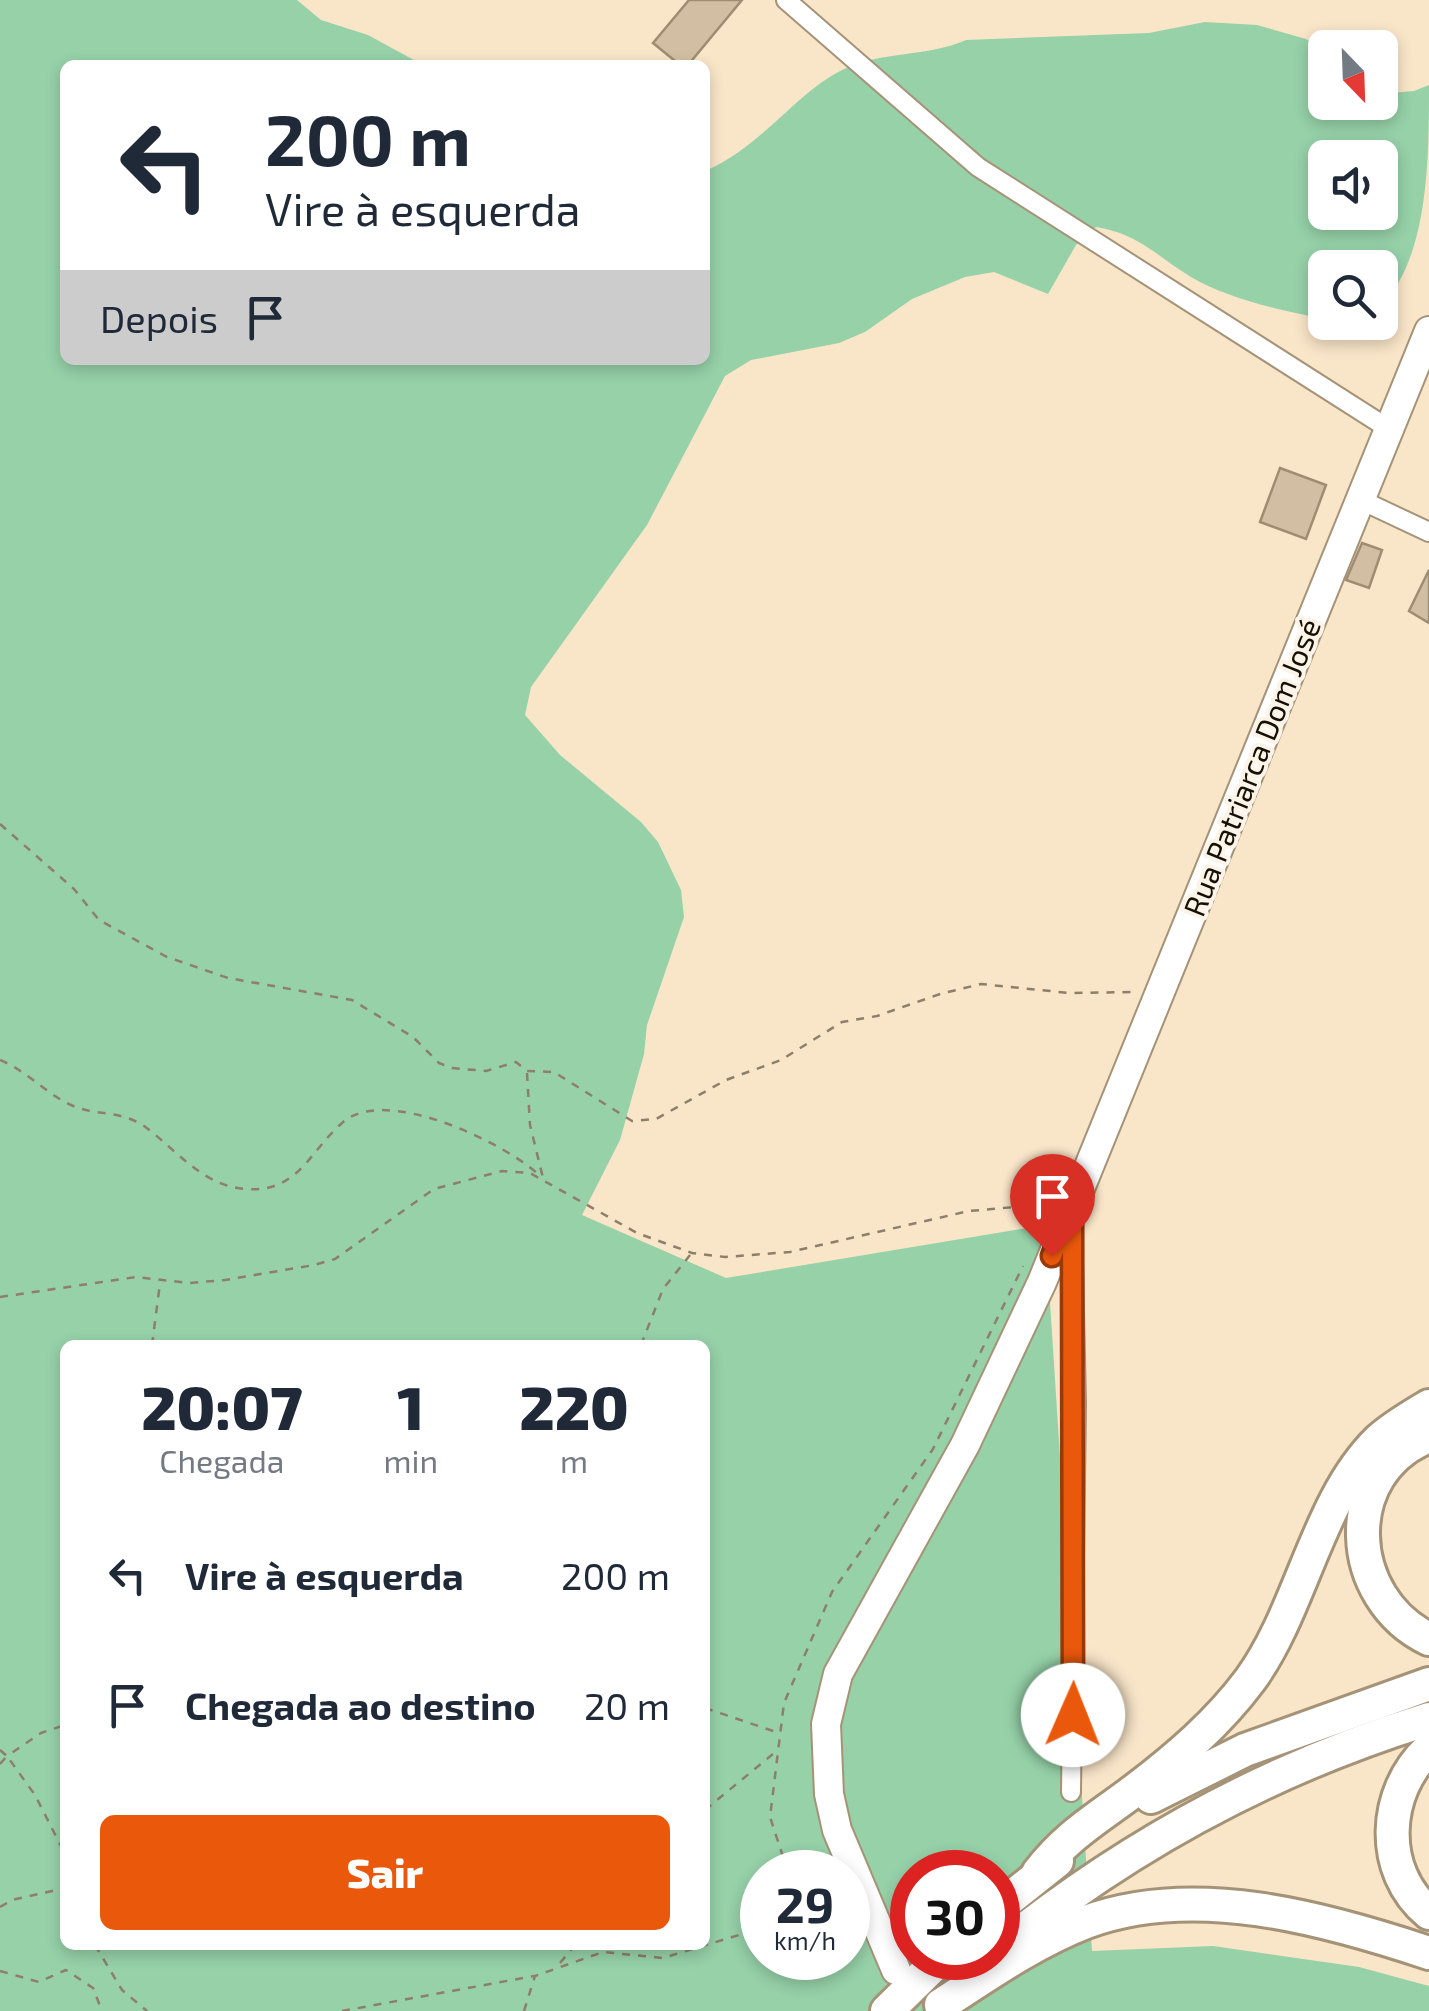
<!DOCTYPE html>
<html lang="pt">
<head>
<meta charset="utf-8">
<style>
  :root { --surface:#fff; --page:#f2f2f3; --text:#1f2937; --muted:#747a83; --accent:#ea580c }
  body { margin:0; font-family:"Exo 2",sans-serif; background:var(--page); color:var(--text); height:100vh; display:flex; flex-direction:column; font-size:38px; white-space:nowrap }
  * { box-sizing:border-box; margin:0 }
  p { font-size:32px; color:var(--muted) }
  .icon { flex:none; width:55px; height:55px; fill:none; stroke:currentColor; stroke-width:2; stroke-linecap:round; stroke-linejoin:round }
  .map { position:relative; flex:1; overflow:hidden }
  .side { position:absolute; left:60px; top:1340px; width:650px; height:610px; display:flex; flex-direction:column; background:var(--surface); border-radius:15px; box-shadow:0 5px 15px #0003 }
  .side>* { flex:none }
  .guide { position:absolute; left:60px; top:60px; width:650px; height:305px; border-radius:15px; box-shadow:0 5px 15px #0003; background:#fff; color:var(--text); overflow:hidden }
  .needle { width:65px; rotate:157deg }
  .buttons { position:absolute; left:1308px; top:30px; display:grid; gap:20px }
  .buttons a { display:grid; place-items:center; width:90px; height:90px; border-radius:15px; background:var(--surface); box-shadow:0 5px 15px #0003; font-size:50px }
  .speed { position:absolute; left:740px; top:1850px; display:flex; gap:20px; font-size:50px; font-weight:700; text-align:center }
  .speed>* { display:grid; place-content:center; width:130px; height:130px; border-radius:50%; background:var(--surface); box-shadow:0 5px 15px #0003; line-height:1 }
  .speed small { font-size:25px; font-weight:400 }
  .speed .limit { border:15px solid #d22; background:#fff; color:#111 }
  .pin { position:absolute; display:grid; place-items:center; width:85px; height:85px; color:#fff; margin:-102px -42px; border-radius:50% 50% 50% 0; rotate:-45deg; box-shadow:0 0 10px #0007 }
  .pin .icon { rotate:45deg }
  .me { position:absolute; width:110px; margin:-55px; rotate:1deg; stroke-linejoin:round; filter:drop-shadow(0 0 8px #0008) }
  .turn { display:flex; align-items:center; gap:35px; height:210px; padding:0 40px; font-size:45px }
  .turn .icon { width:130px; height:130px; stroke-width:2.5 }
  .turn b { display:block; font-size:70px; line-height:85px }
  .then { display:flex; align-items:center; height:95px; padding:0 40px; background:#0003; gap:20px; font-size:38px }
  .eta { display:flex; justify-content:space-evenly; align-items:center; height:170px; text-align:center }
  .eta b { font-size:60px; font-weight:800; line-height:70px }
  .button { display:flex; gap:20px; margin-top:auto; padding:20px 40px }
  .button a { flex:1; height:115px; border-radius:15px; background:var(--accent); color:#fff; font-size:40px; font-weight:800; line-height:115px; text-align:center }
  ul { padding:0; list-style:none }
  li { display:flex; align-items:center; gap:30px; height:130px; padding:0 40px }
  li div { flex:1 }
  li b { display:block; font-size:38px }
  li em { font-style:normal }
  .map>svg:first-child { display:block }
  .green { fill:#96d1a8; fill-rule:evenodd }
  .building { fill:#d2bfa3; stroke:#9f8d73; stroke-width:2.5 }
  .lines { fill:none; stroke-linecap:round; stroke-linejoin:round }
  .minor-casing { stroke:#a59378; stroke-width:22 }
  .primary-casing { stroke:#a59378; stroke-width:32 }
  .motorway-casing { stroke:#a59378; stroke-width:38 }
  .path { stroke:#8d7f6b; stroke-width:2.5; stroke-dasharray:8 8; stroke-linecap:butt }
  .minor { stroke:#fff; stroke-width:18 }
  .primary { stroke:#fff; stroke-width:28 }
  .motorway { stroke:#fff; stroke-width:32 }
  .route-casing { stroke:#983908; stroke-width:25 }
  .route { stroke:#ea580c; stroke-width:18 }
  .labels { text-anchor:middle; dominant-baseline:central; stroke-width:8; stroke-linejoin:round; paint-order:stroke }
  .street-label { font-size:30px; fill:#150f05; stroke:#fcf4e8 }
</style>
</head>
<body>
<div class="map">
<svg width="1429" height="2011" viewBox="0 0 1429 2011">
  <rect width="100%" height="100%" fill="#f9e5c8"/>
  <path class="green" d="M0 0H297L321 20 368 35 423 65H65V360H705V171C763 146 795 93 844 69 882 51 927 57 966 40L1149 33 1205 22 1257 25 1306 39 1325 51V102H1380V94L1414 91 1429 85C1429 159 1429 258 1380 307V268H1325V319C1282 311 1229 299 1191 277 1155 255 1139 234 1096 227L1076 245 1048 294 994 272 965 277 912 299 865 332 839 343 751 360 725 376 647 525 531 687 525 715 560 755 641 822 658 842 681 890 684 917 647 1025 644 1054 620 1140 582 1215 726 1278 1045 1225 1092 1951 1213 1946 1359 1967 1429 1986V2011H0ZM1325 158H1380V212H1325ZM65 1345H705V1945H65ZM762 1872H848V1958H762ZM912 1872H998V1958H912Z"/>
  <g class="building">
    <path d="M689 0H742L688 65H680L653 43Z"/>
    <path d="M1280 468 1326 485 1306 539 1260 522Z"/>
    <path d="M1362 543 1382 550 1369 588 1346 580Z"/>
    <path d="M1429 570V623L1409 611Z"/>
  </g>
  <g class="lines">
    <defs>
      <g id="minor">
        <path d="M786 0 978 167 1389 429"/>
        <path d="M1361 500 1429 532"/>
        <path d="M1071 1792 1076 1403 1072 1219"/>
      </g>
      <path id="primary" d="M896 1970 837 1830 829 1794 826 1724 838 1674 965 1445 1042 1282 1429 331"/>
      <g id="motorway">
        <path d="M1429 1436C1337 1472 1345 1599 1429 1639"/>
        <path d="M1429 1749C1383 1791 1378 1871 1429 1913"/>
        <path d="M1151 1797 1245 1750 1429 1684"/>
        <path d="M1038 1873C1067 1835 1098 1818 1135 1790 1177 1758 1218 1723 1250 1680 1302 1609 1317 1500 1379 1440 1393 1427 1412 1416 1429 1406"/>
        <path d="M998 1908 1057 1861"/>
        <path d="M1001 1948C1130 1844 1270 1768 1429 1719"/>
        <path d="M941 2005C987 1975 1034 1942 1086 1922 1194 1882 1324 1918 1429 1953"/>
        <path d="M887 2011 941 1958"/>
      </g>
    </defs>
    <use href="#minor" class="minor-casing"/>
    <use href="#primary" class="primary-casing"/>
    <use href="#motorway" class="motorway-casing"/>
    <g class="path">
      <path d="M0 824 74 889 99 920 167 957 228 978 352 1000 413 1037 439 1063 452 1068 486 1071 516 1062 527 1071 554 1072 632 1121 656 1119 726 1080 781 1060 842 1022 877 1016 940 994 981 984 1069 993 1135 992"/>
      <path d="M0 1060C27 1071 45 1093 71 1105 94 1116 121 1110 144 1126 177 1150 202 1186 246 1189 298 1193 309 1152 342 1123 384 1084 505 1143 539 1175"/>
      <path d="M527 1073 530 1125 543 1178"/>
      <path d="M0 1297 136 1277 189 1283 225 1280 314 1265 335 1259 434 1189 502 1171 530 1173 637 1233 692 1253 725 1257 790 1252 969 1211 1050 1204"/>
      <path d="M152 1345 160 1283"/>
      <path d="M641 1345 663 1289 690 1255"/>
      <path d="M705 1708 779 1733"/>
      <path d="M0 1750 7 1756 41 1733 65 1725"/>
      <path d="M0 1764 7 1756 35 1795 65 1854"/>
      <path d="M705 1810 773 1754"/>
      <path d="M788 1872 770 1817 784 1703 832 1592 933 1449 1023 1266"/>
      <path d="M0 1907 12 1900 65 1888"/>
      <path d="M95 1945 122 1990 147 2011"/>
      <path d="M560 1963 575 1945"/>
      <path d="M0 1971 39 1982 66 1970 93 1988 102 2011"/>
      <path d="M342 2011 534 1976"/>
      <path d="M524 2011 535 1976 603 1952 663 1958 762 1928"/>
    </g>
    <use href="#minor" class="minor"/>
    <use href="#primary" class="primary"/>
    <use href="#motorway" class="motorway"/>
  </g>
  <g class="lines">
    <defs>
      <path id="route" d="M1052 1256 1072 1203 1073 1715"/>
    </defs>
    <use href="#route" class="route-casing"/>
    <use href="#route" class="route"/>
  </g>
  <g class="labels">
    <g class="street-label">
      <text transform="translate(1251 767) rotate(-68)">Rua Patriarca Dom José</text>
    </g>
  </g>
</svg>
<div class="buttons">
<a><svg class="needle" viewBox="-14 -14 28 28"><path d="M0-13l5 13h-10z" fill="#e53935"/><path d="M0 13l5-13h-10z" fill="#747a83"/></svg></a>
<a><svg class="icon" aria-label="sound" viewBox="0 0 24 24"><path d="M4 9h4l5-4v14l-5-4H4zM17 9q2 3 0 6"/></svg></a>
<a><svg class="icon" aria-label="search" viewBox="0 0 24 24"><circle cx="10" cy="10" r="6"/><path d="M15 15l6 6"/></svg></a>
</div>
<div class="speed"><div>29<small>km/h</small></div><div class="limit">30</div></div>
<div class="pin" style="left:1052px;top:1256px;background:#d93025"><svg class="icon" aria-label="arrive" viewBox="0 0 24 24"><path d="M6 21V4h12l-3 4 3 4H6"/></svg></div>
<svg class="me" style="left:1073px;top:1715px" viewBox="-20 -20 40 40"><circle r="19" fill="#fff"/><path d="M0-13L10 11 0 6-10 11z" fill="#ea580c"/></svg>
<div class="guide">
<div class="turn"><svg class="icon" aria-label="left" viewBox="0 0 24 24"><path d="M17 20v-9H6M10 6l-5 5 5 5"/></svg><div><b>200 m</b>Vire à esquerda</div></div>
<div class="then">Depois<svg class="icon" aria-label="arrive" viewBox="0 0 24 24"><path d="M6 21V4h12l-3 4 3 4H6"/></svg></div>
</div>
<section class="side">
<div class="eta">
<div><b>20:07</b><p>Chegada</p></div>
<div><b>1</b><p>min</p></div>
<div><b>220</b><p>m</p></div>
</div>
<ul>
<li><svg class="icon" aria-label="left" viewBox="0 0 24 24"><path d="M17 20v-9H6M10 6l-5 5 5 5"/></svg><div><b>Vire à esquerda</b></div><em>200 m</em></li>
<li><svg class="icon" aria-label="arrive" viewBox="0 0 24 24"><path d="M6 21V4h12l-3 4 3 4H6"/></svg><div><b>Chegada ao destino</b></div><em>20 m</em></li>
</ul>
<div class="button"><a>Sair</a></div>
</section>
</div>
</body>
</html>
